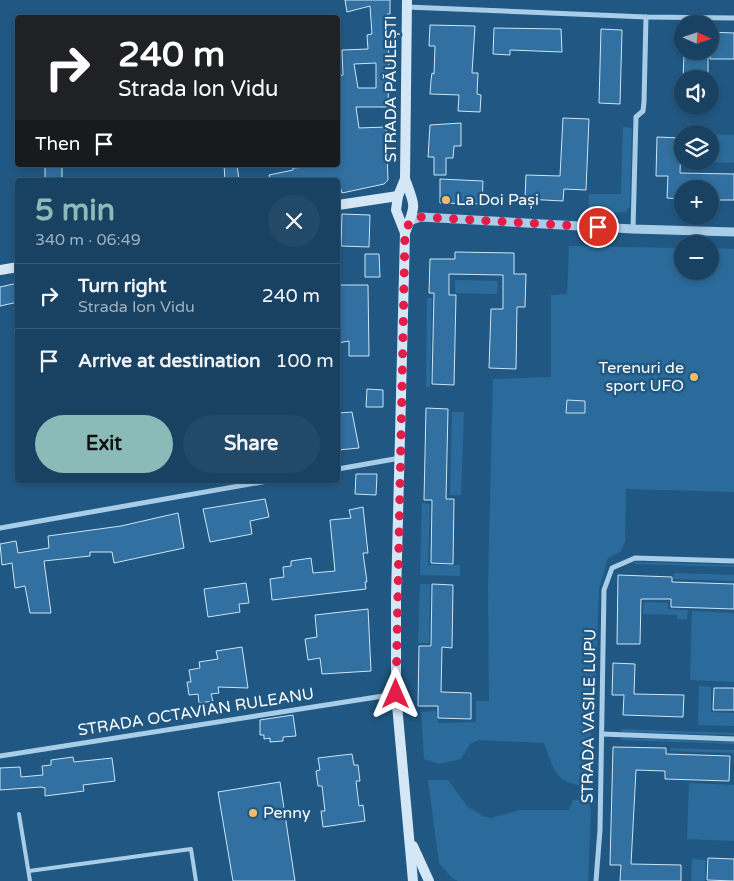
<!DOCTYPE html>
<html lang="en">
<head>
<meta charset="utf-8">
<style>
  :root { --surface:#194262; --page:#224968; --text:#f1f3f6; --muted:#9fb0be; --line:#375b77; --accent:#8bbbb9 }
  body { margin:0; font-family:"Varela Round",sans-serif; background:var(--page); color:var(--text); height:100vh; display:flex; flex-direction:column; font-size:19px; white-space:nowrap }
  * { box-sizing:border-box; margin:0 }
  p { font-size:16px; color:var(--muted) }
  .icon { flex:none; width:28px; height:28px; fill:none; stroke:currentColor; stroke-width:2; stroke-linecap:round; stroke-linejoin:round }
  .map { position:relative; flex:1; overflow:hidden }
  .panel { position:absolute; left:15px; top:178px; width:325px; height:305px; display:flex; flex-direction:column; background:var(--surface); border-radius:5px; box-shadow:0 2px 8px #0003,0 0 0 1px var(--line) }
  .panel>* { flex:none }
  .banner { position:absolute; left:15px; top:15px; width:325px; height:152px; border-radius:5px; box-shadow:0 2px 8px #0003,0 0 0 1px var(--line); background:#202124; color:#fff; overflow:hidden }
  .needle { width:32px; rotate:93deg }
  .tools { position:absolute; left:674px; top:15px; display:grid; gap:10px }
  .tools a { display:grid; place-items:center; width:45px; height:45px; border-radius:50%; background:var(--surface); box-shadow:0 2px 8px #0003,0 0 0 1px var(--line); font-size:25px }
  .pin { position:absolute; display:grid; place-items:center; width:42px; height:42px; color:#fff; margin:-21px; border:2px solid #fff; border-radius:50%; box-shadow:0 1px 5px #0007 }
  .me { position:absolute; width:55px; margin:-28px; rotate:0deg; stroke-linejoin:round; filter:drop-shadow(0 0 4px #0008) }
  .turn { display:flex; align-items:center; gap:18px; height:105px; padding:0 20px; font-size:22px }
  .turn .icon { width:65px; height:65px; stroke-width:2.5 }
  .turn b { display:block; font-size:35px; line-height:42px }
  .then { display:flex; align-items:center; height:48px; padding:0 20px; background:#0003; gap:10px; font-size:19px }
  .round { display:grid; place-items:center; flex:none; width:52px; height:52px; border-radius:26px; background:var(--page) }
  .summary { display:flex; align-items:center; justify-content:space-between; height:85px; padding:0 20px }
  h1 { font-size:30px; font-weight:700; line-height:38px; color:var(--accent) }
  .primary-button { display:flex; gap:10px; margin-top:auto; padding:10px 20px }
  .primary-button a { flex:1; height:58px; border-radius:30px; background:var(--accent); color:#111; font-size:20px; font-weight:700; line-height:58px; text-align:center }
  .primary-button a+a { background:var(--page); color:var(--text) }
  ul { padding:0; list-style:none }
  li { display:flex; align-items:center; gap:15px; height:65px; padding:0 20px; border-top:1px solid var(--line) }
  li div { flex:1 }
  li b { display:block; font-size:19px }
  li em { font-style:normal }
  .map>svg:first-child { display:block }
  .green { fill:#2b6b9b }
  .building { fill:#3170a0; stroke:#cce5f6; fill-rule:evenodd }
  .lines { fill:none; stroke-linecap:round; stroke-linejoin:round }
  .service { stroke:#a8cde8; stroke-width:4 }
  .minor { stroke:#a8cde8; stroke-width:5 }
  .tertiary { stroke:#a8cde8; stroke-width:9 }
  .secondary { stroke:#d3e7f7; stroke-width:10 }
  .route { stroke:#e11d48; stroke-width:9; stroke-dasharray:0 16.2 }
  .poi-dot { fill:#f5bc6a; stroke:#215883; stroke-width:2 }
  .labels { text-anchor:middle; dominant-baseline:central; stroke-width:5; stroke-linejoin:round; paint-order:stroke }
  .street-label { font-size:16px; fill:#fff; stroke:#215883 }
  .poi-label { font-size:16px; fill:#fff; stroke:#215883; text-anchor:start }
</style>
</head>
<body>
<div class="map">
<svg width="734" height="881" viewBox="0 0 734 881">
  <rect width="100%" height="100%" fill="#215883"/>
  <g class="green">
    <path d="M623 127 632 128 630 206 626 212 588 215 589 194H621Z"/>
    <path d="M710 134 734 135V163L705 162 710 161Z"/>
    <path d="M569 246 682 248V271H710V248L734 249V492L626 489 625 542 620 552 608 558 599 589 595 699 590 701 592 781 588 785C555 786 554 769 544 743L479 740 470 744 461 759 439 764 424 759 421 712 436 711 438 723 476 722V701H489L488 584 493 379 551 377V295L567 294Z"/>
    <path d="M455 280 498 281 497 294 455 293Z"/>
    <path d="M427 298H432L430 387H426Z"/>
    <path d="M452 412H464L461 495H450Z"/>
    <path d="M422 503 430 504 428 565H460V576L420 575Z"/>
    <path d="M634 562 734 565V567L634 564Z"/>
    <path d="M674 573 734 575V581L673 579Z"/>
    <path d="M420 584H430L429 643H418Z"/>
    <path d="M644 602 668 603V609L688 610 687 620 677 619V615L643 614Z"/>
    <path d="M692 611 734 613V682L690 680Z"/>
    <path d="M699 686 711 687V712L734 713V726L698 725Z"/>
    <path d="M622 729 734 733V735L621 732Z"/>
    <path d="M621 738 734 742V744L621 740Z"/>
    <path d="M670 748 734 750V780V753L670 751Z"/>
    <path d="M428 780H448L467 806 483 816 491 818 520 810H569L573 800 583 799 588 802 591 808 588 881H458L452 878 439 863Z"/>
    <path d="M689 783 734 785V841L687 839Z"/>
    <path d="M692 859 706 860 705 881H691Z"/>
  </g>
  <g class="building">
    <path d="M345 0H390V14H387L389 60 388 107H356L359 128 386 127 388 180 384 184 342 193 338 180H270L269 175 293 170V168L338 165V76L343 75 342 50 368 49 367 35 372 34 370 6 347 12ZM376 63V88H358L354 64Z"/>
    <path d="M430 25 475 26 472 73H478L477 94 481 95 480 112 458 111 459 95 430 94 431 80 432 73 434 74 435 46H429Z"/>
    <path d="M494 28 561 29 562 52 510 50V55L493 54Z"/>
    <path d="M601 29 622 30 620 104 599 103Z"/>
    <path d="M710 32 734 33V59H710Z"/>
    <path d="M696 51H708V79H683L684 54H695Z"/>
    <path d="M563 118 589 119 586 190 564 189 563 201 525 199 526 175 560 176Z"/>
    <path d="M461 123V146H454L453 158H446V175H434V157H428L430 125Z"/>
    <path d="M657 137 681 138 680 173 734 174V200H710V189H682V199L667 198 668 176H656Z"/>
    <rect x="45" y="165" width="17" height="15"/>
    <path d="M224 165H237L239 180H225Z"/>
    <path d="M440 179 483 181 482 204 440 203Z"/>
    <path d="M342 214 370 215 369 247 341 246Z"/>
    <path d="M455 252 514 253V274H526L525 307H517L516 369 489 368 491 309H503V275L449 274V295H456L454 385 432 384 434 293H429L430 259H455Z"/>
    <path d="M365 254H379L380 277H365Z"/>
    <path d="M18 283V302L0 306V287Z"/>
    <path d="M338 285H368L369 356H349V341L338 343Z"/>
    <path d="M367 389 383 390V407H366Z"/>
    <path d="M567 400 585 401V413H566Z"/>
    <path d="M426 408 448 409 446 499H454L453 564 431 563 432 500H424Z"/>
    <path d="M352 412 359 448 338 450V413Z"/>
    <path d="M356 474H377L376 495 355 494Z"/>
    <path d="M265 499 269 517 250 521 252 534 210 542 203 509Z"/>
    <path d="M363 507 368 553H363L367 582H365L366 589 272 600 270 579 284 577 283 567 291 566V561L311 558 313 573 335 571 330 520 351 518 349 510Z"/>
    <path d="M178 513 184 548 114 563 112 552H90V556L44 561 51 613H30L25 586 15 588 12 563 2 565 0 544 16 541 18 553 49 548 48 536 121 526Z"/>
    <path d="M618 575 672 577V582L734 584V609L671 607V599H641L640 644H617Z"/>
    <path d="M246 583 249 603 239 604 240 612 208 617 204 589Z"/>
    <path d="M432 584 453 585 452 648 442 647 441 692 471 693V719L438 718V706H418L419 646H431Z"/>
    <path d="M368 609 371 671 322 674 320 658 308 660 305 639 317 637 315 615Z"/>
    <path d="M242 647 248 688 218 687 219 693 211 694 213 701 199 703 198 694 189 695 187 682H191L189 670 200 668 199 662 218 659 216 651Z"/>
    <path d="M613 663 635 664 634 694 684 695 683 717 623 715 624 695H612Z"/>
    <path d="M714 688H734V710H713Z"/>
    <path d="M293 715 296 736 283 737V741L270 742V738L264 739V735H260V720Z"/>
    <path d="M613 747 666 748V754L730 756 729 781 665 779V771L636 770 631 864 681 865V881H620L621 865H610Z"/>
    <path d="M352 754 354 765H358L360 781H356L359 806 363 805 365 821 323 827 321 811H325L322 786H318L316 771 320 770 318 758Z"/>
    <path d="M73 757 74 762 112 758 115 781 83 785 84 791 45 796V788L41 787 0 790V768L20 767 21 777 43 775 42 766 51 765V760Z"/>
    <path d="M280 782 295 881H233L218 792Z"/>
    <path d="M708 858 734 859V881L707 880Z"/>
  </g>
  <g class="lines">
    <g class="service">
      <path d="M19 814 30 881"/>
      <path d="M29 871 191 849 196 881"/>
    </g>
    <g class="minor">
      <path d="M407 7 646 17 734 18"/>
      <path d="M633 229 636 117 643 111 644 102 646 17"/>
      <path d="M338 469 400 458"/>
      <path d="M0 528 273 480"/>
      <path d="M602 734 734 739"/>
      <path d="M0 756 396 694"/>
      <path d="M596 881 600 830 604 590 612 568 635 558 734 561"/>
    </g>
    <path class="tertiary" d="M412 220 421 217 633 229 734 232"/>
    <g class="secondary">
      <path d="M405 179C416 208 416 204 405 233L396 597V694L413 881"/>
      <path d="M338 205 398 196"/>
      <path d="M405 233 396 210 398 196 405 179 407 0"/>
      <path d="M0 270 18 267"/>
      <path d="M413 846 429 881"/>
    </g>
  </g>
  <g class="lines">
    <path class="route" d="M396 694 405 233 410 221 421 217 598 227"/>
  </g>
  <g class="poi-dot">
    <circle cx="446" cy="200" r="5"/>
    <circle cx="694" cy="377" r="5"/>
    <circle cx="253" cy="813" r="5"/>
  </g>
  <g class="labels">
    <g class="street-label">
      <text transform="translate(391 89) rotate(-90)">STRADA PĂULEȘTI</text>
      <text transform="translate(196 712) rotate(-9)">STRADA OCTAVIAN RULEANU</text>
      <text transform="translate(589 716) rotate(-89)">STRADA VASILE LUPU</text>
    </g>
    <g class="poi-label">
      <text x="456" y="200">La Doi Pași</text>
      <text x="684" y="368" text-anchor="end">Terenuri de<tspan x="684" dy="18">sport UFO</tspan></text>
      <text x="263" y="813">Penny</text>
    </g>
  </g>
</svg>
<div class="tools">
<a><svg class="needle" viewBox="-14 -14 28 28"><path d="M0-13l5 13h-10z" fill="#e53935"/><path d="M0 13l5-13h-10z" fill="#9fb0be"/></svg></a>
<a><svg class="icon" aria-label="sound" viewBox="0 0 24 24"><path d="M4 9h4l5-4v14l-5-4H4zM17 9q2 3 0 6"/></svg></a>
<a><svg class="icon" aria-label="layers" viewBox="0 0 24 24"><path d="M12 4l9 5-9 5-9-5zM3 14l9 5 9-5"/></svg></a>
<a>+</a>
<a>−</a>
</div>
<div class="pin" style="left:598px;top:227px;background:#d93025"><svg class="icon" aria-label="arrive" viewBox="0 0 24 24"><path d="M6 21V4h12l-3 4 3 4H6"/></svg></div>
<svg class="me" style="left:396px;top:694px" viewBox="-20 -20 40 40"><path d="M0-17L14 15 0 8-14 15z" fill="#e11d48" stroke="#fff" stroke-width="4"/></svg>
<div class="banner">
<div class="turn"><svg class="icon" aria-label="right" viewBox="0 0 24 24"><path d="M7 20v-9h11M14 6l5 5-5 5"/></svg><div><b>240 m</b>Strada Ion Vidu</div></div>
<div class="then">Then<svg class="icon" aria-label="arrive" viewBox="0 0 24 24"><path d="M6 21V4h12l-3 4 3 4H6"/></svg></div>
</div>
<section class="panel">
<div class="summary"><div><h1>5 min</h1><p>340 m · 06:49</p></div><a class="round"><svg class="icon" aria-label="close" viewBox="0 0 24 24"><path d="M6 6l12 12M18 6L6 18"/></svg></a></div>
<ul>
<li><svg class="icon" aria-label="right" viewBox="0 0 24 24"><path d="M7 20v-9h11M14 6l5 5-5 5"/></svg><div><b>Turn right</b><p>Strada Ion Vidu</p></div><em>240 m</em></li>
<li><svg class="icon" aria-label="arrive" viewBox="0 0 24 24"><path d="M6 21V4h12l-3 4 3 4H6"/></svg><div><b>Arrive at destination</b></div><em>100 m</em></li>
</ul>
<div class="primary-button"><a>Exit</a><a>Share</a></div>
</section>
</div>
</body>
</html>
